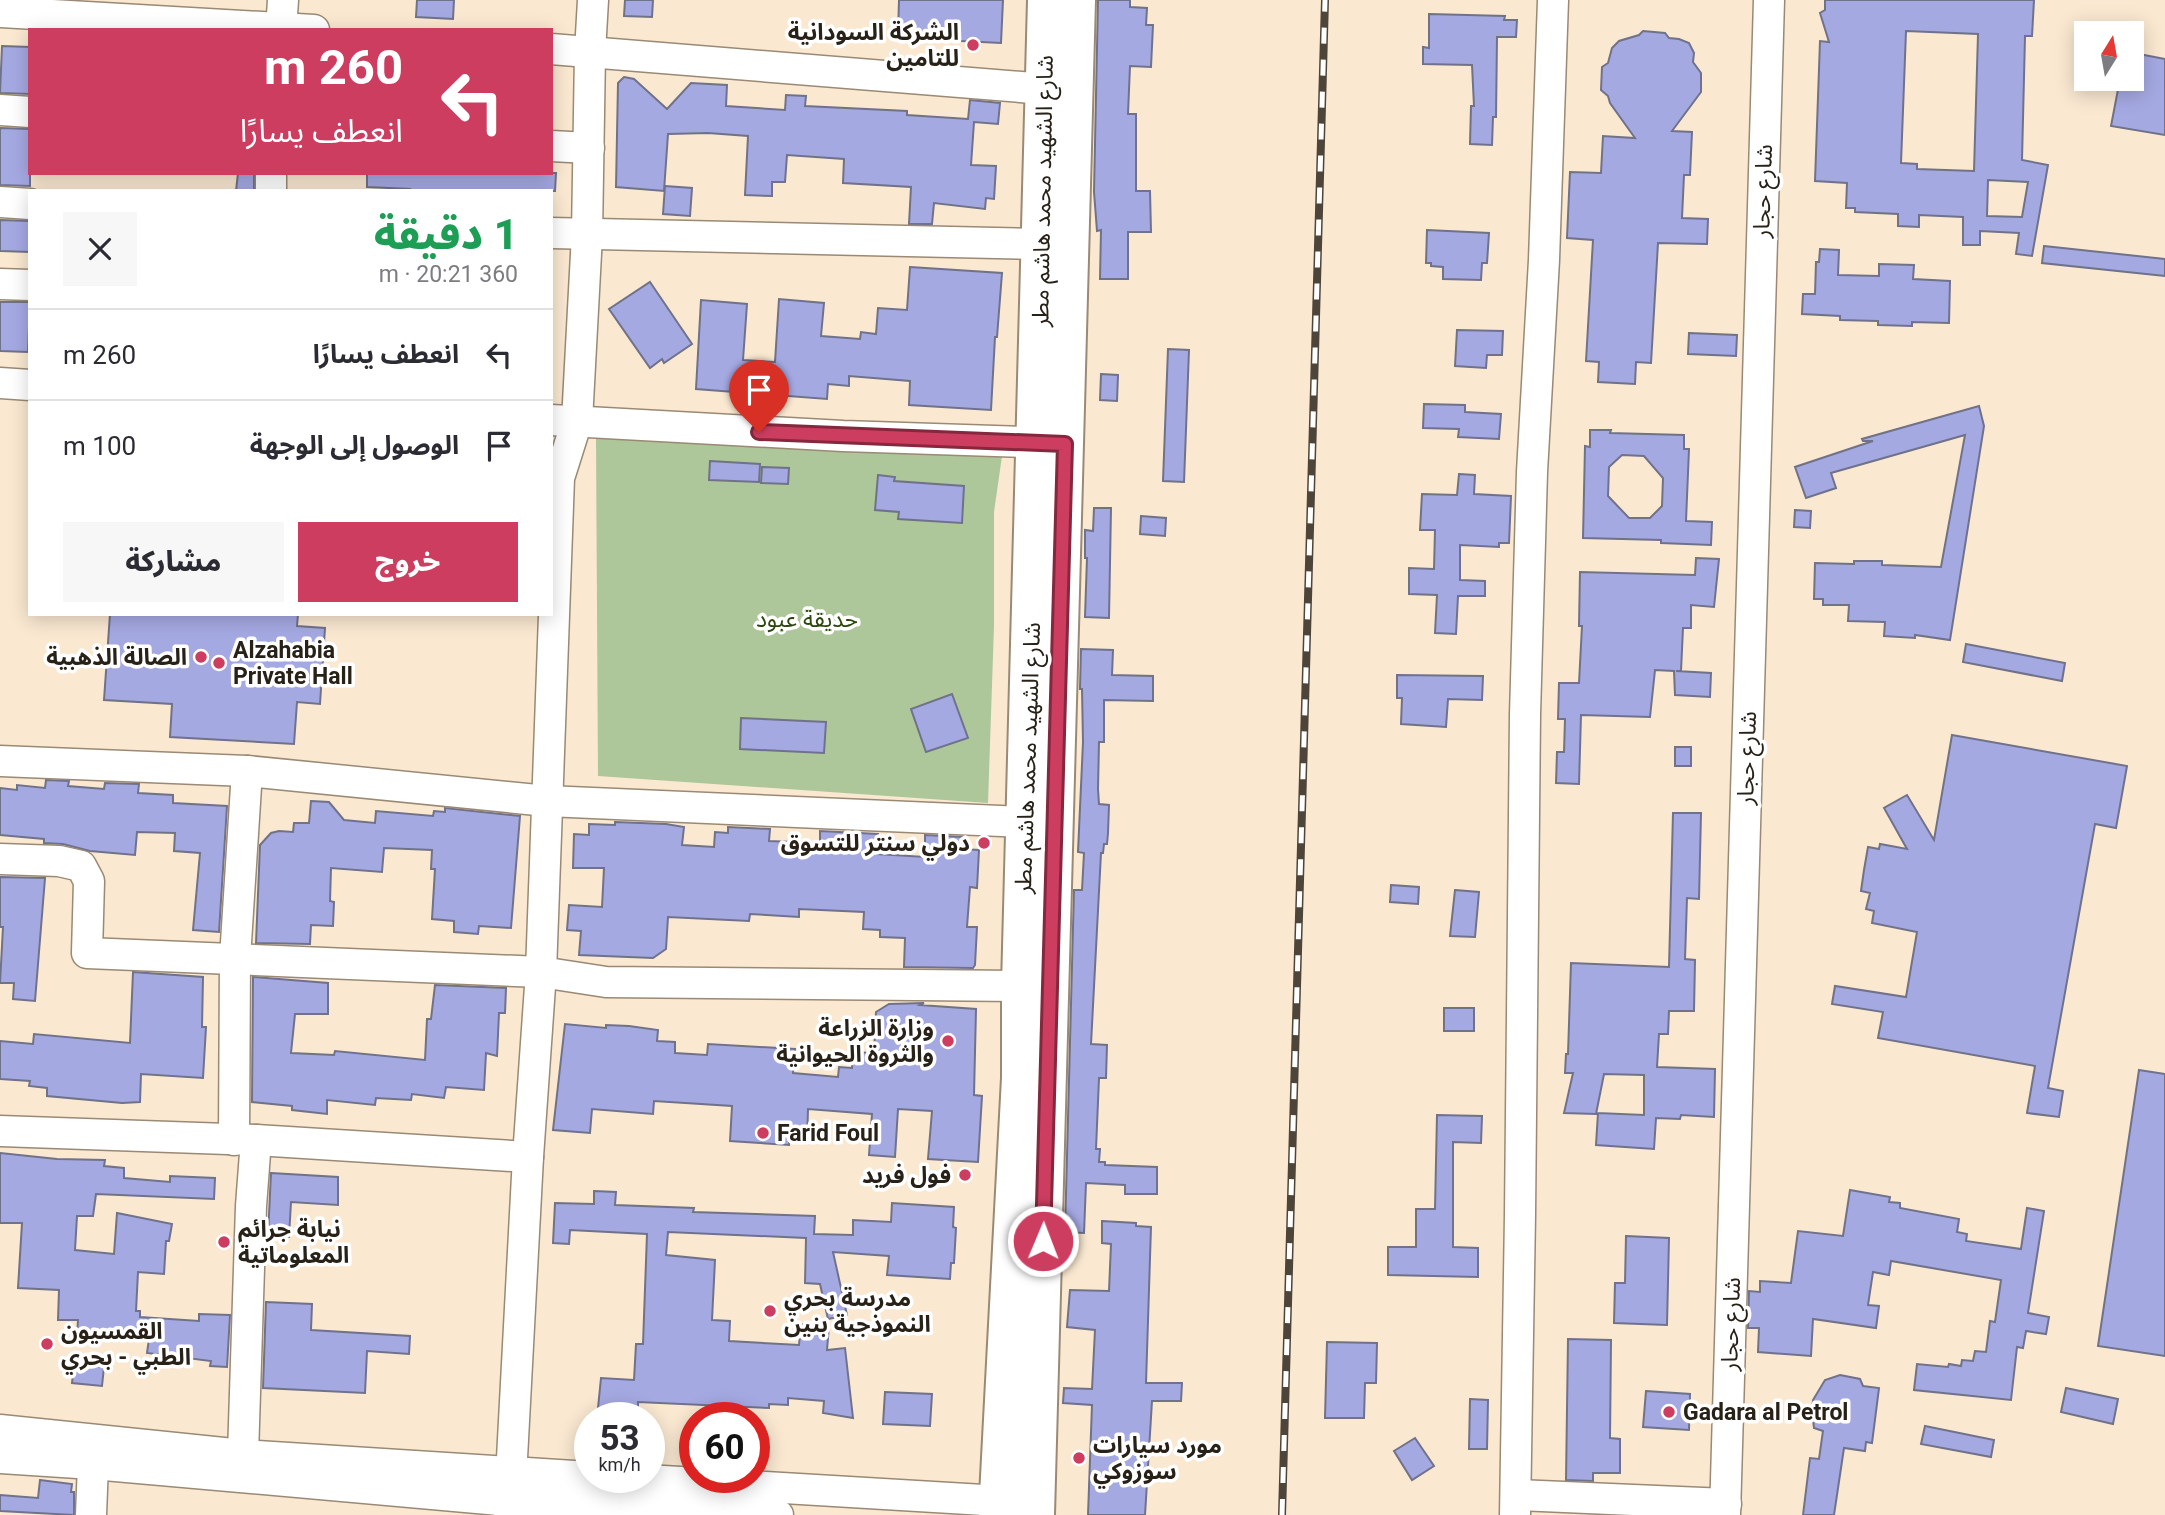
<!DOCTYPE html>
<html lang="ar">
<head>
<meta charset="utf-8">
<style>
  :root { --surface:#fff; --page:#f7f7f7; --text:#2b2b33; --muted:#7c7c81; --line:#e1e1e2; --accent:#cc3d5f }
  body { margin:0; font-family:Roboto,"Noto Sans Arabic",sans-serif; background:var(--page); color:var(--text); direction:rtl; height:100vh; display:flex; flex-direction:column; font-size:26px; white-space:nowrap }
  * { box-sizing:border-box; margin:0 }
  p { font-size:23px; color:var(--muted) }
  .icon { flex:none; width:38px; height:38px; fill:none; stroke:currentColor; stroke-width:2; stroke-linecap:round; stroke-linejoin:round }
  .map { position:relative; flex:1; overflow:hidden; direction:ltr }
  .drawer { position:absolute; left:28px; top:189px; width:525px; height:427px; display:flex; flex-direction:column; background:var(--surface); border-radius:0px; box-shadow:0 4px 18px #0003; direction:rtl }
  .drawer>* { flex:none }
  .top-card { position:absolute; left:28px; top:28px; width:525px; height:147px; border-radius:0px; box-shadow:0 4px 18px #0003; direction:rtl; background:#cc3d5f; color:#fff; overflow:hidden }
  .needle { width:46px; rotate:11deg }
  .fabs { position:absolute; left:2074px; top:21px; display:grid; gap:14px }
  .fabs a { display:grid; place-items:center; width:70px; height:70px; border-radius:0px; background:var(--surface); box-shadow:0 4px 18px #0003; font-size:35px }
  .speed { position:absolute; left:574px; top:1402px; display:flex; gap:14px; font-size:35px; font-weight:700; text-align:center }
  .speed>* { display:grid; place-content:center; width:91px; height:91px; border-radius:50%; background:var(--surface); box-shadow:0 4px 18px #0003; line-height:1 }
  .speed small { font-size:18px; font-weight:400 }
  .speed .limit { border:10px solid #d22; background:#fff; color:#111 }
  .pin { position:absolute; display:grid; place-items:center; width:60px; height:60px; color:#fff; margin:-72px -30px; border-radius:50% 50% 50% 0; rotate:-45deg; box-shadow:0 0 7px #0007 }
  .pin .icon { rotate:45deg }
  .me { position:absolute; width:77px; margin:-38px; rotate:1deg; stroke-linejoin:round; filter:drop-shadow(0 0 5px #0008) }
  .turn { display:flex; align-items:center; gap:24px; height:147px; padding:0 35px; font-size:32px }
  .turn .icon { width:91px; height:91px; stroke-width:2.5 }
  .turn b { display:block; font-size:49px; line-height:60px }
  .round { display:grid; place-items:center; flex:none; width:74px; height:74px; border-radius:0px; background:var(--page) }
  .headline { display:flex; align-items:center; justify-content:space-between; height:119px; padding:0 35px }
  h1 { font-size:42px; font-weight:800; line-height:52px; color:#1e9e55 }
  .action { display:flex; gap:14px; margin-top:auto; padding:14px 35px }
  .action a { flex:1; height:80px; border-radius:0px; background:var(--accent); color:#fff; font-size:28px; font-weight:800; line-height:80px; text-align:center }
  .action a+a { background:var(--page); color:var(--text) }
  ul { padding:0; list-style:none }
  li { display:flex; align-items:center; gap:21px; height:91px; padding:0 35px; border-top:2px solid var(--line) }
  li div { flex:1 }
  li b { display:block; font-size:26px }
  li em { font-style:normal }
  .map>svg:first-child { display:block }
  .green { fill:#adc69a }
  .building { fill:#a5a9e2; stroke:#70728a; stroke-width:2; fill-rule:evenodd }
  .lines { fill:none; stroke-linecap:round; stroke-linejoin:round }
  .minor-casing { stroke:#9a8974; stroke-width:33 }
  .major-casing { stroke:#9a8974; stroke-width:42 }
  .minor { stroke:#fff; stroke-width:30 }
  .major { stroke:#fff; stroke-width:38 }
  .rail-casing { stroke:#4e453a; stroke-width:8 }
  .rail { stroke:#fff; stroke-width:5; stroke-dasharray:16; stroke-linecap:butt }
  .route-casing { stroke:#85283e; stroke-width:18 }
  .route { stroke:#cc3d5f; stroke-width:12 }
  .poi-dot { fill:#cc3d5f; stroke:#fff; stroke-width:2.5 }
  .labels { text-anchor:middle; dominant-baseline:central; stroke-width:7; stroke-linejoin:round; paint-order:stroke }
  .poi-label { font-size:23px; font-weight:bold; fill:#272118; stroke:#fff; text-anchor:start }
  .street-label { font-size:23px; fill:#272118; stroke:#fff }
  .park-label { font-size:23px; fill:#2c470c; stroke:#fff }
</style>
</head>
<body>
<div class="map">
<svg width="2165" height="1515" viewBox="0 0 2165 1515">
  <rect width="100%" height="100%" fill="#fae8d1"/>
  <path class="green" d="M596 438 1002 456 994 512V626L988 803 598 776Z"/>
  <g class="building">
    <path d="M417 0H454L453 19 416 17Z"/>
    <path d="M625 0H653L652 17 624 16Z"/>
    <path d="M899 0H1003L1001 43 919 39V35L898 34Z"/>
    <path d="M1098 0H1130V7L1147 8 1146 25H1153L1151 67 1130 66 1128 114H1136V191H1150L1151 232H1128V279H1100L1101 230 1097 231 1094 192Z"/>
    <path d="M1825 0H2034L2032 36H2025L2022 160 2048 165 2032 256 2016 254 2019 233 1980 231V245H1963V217L1919 215V227L1898 226V214L1855 212V208H1846L1847 183 1815 181 1820 41 1829 42 1820 13 1825 10ZM1906 31 1978 34 1974 171 1917 169V164L1901 163ZM1988 180 2028 182 2022 217 1987 216Z"/>
    <path d="M1429 14 1505 16 1504 20H1517L1516 37H1497L1496 117H1493L1492 145 1470 144 1471 106H1474L1472 65 1423 64V47L1429 48Z"/>
    <path d="M1643 31 1665 33 1669 38 1679 39 1689 43 1694 53 1693 62 1701 73V92L1672 131 1692 132 1690 175H1684L1682 218 1708 219 1707 244 1658 243 1651 363 1636 362 1635 384 1598 382 1599 362 1586 361 1593 240 1567 238 1570 172 1601 173 1603 136 1635 138 1610 103 1608 96 1601 90 1602 67 1608 63 1612 48 1619 41 1639 35Z"/>
    <path d="M2 46 30 47V94L0 93Z"/>
    <path d="M2139 54 2165 59V135L2111 126 2120 79H2134Z"/>
    <path d="M624 77 634 79 667 109 691 83 727 85 726 106 785 110 786 95 806 96 805 106 907 111V115L968 119 970 100 1000 103 998 124 974 122 971 165 996 166 994 199 986 198 985 209 934 203 932 224H909L911 187 843 183 844 159 787 155 785 182H772V196L745 195 748 136 708 133 668 134 664 191 616 187 618 83Z"/>
    <path d="M0 128 30 129V186L0 185Z"/>
    <path d="M238 173H254V191H236Z"/>
    <path d="M367 173H556L555 191H410V189L367 187Z"/>
    <path d="M665 186 692 188 690 216 663 214Z"/>
    <path d="M0 220 30 221V252L0 251Z"/>
    <path d="M1427 230 1489 233 1487 263H1482L1481 280 1443 279V267L1431 266V263H1426Z"/>
    <path d="M2044 246 2165 259V276L2042 263Z"/>
    <path d="M1820 249 1839 250 1838 275 1879 276V264L1914 265 1913 279 1950 281 1949 323 1912 322V326L1878 325V321L1840 320V316L1802 314 1803 294H1815L1816 262H1819Z"/>
    <path d="M910 267 1002 273 997 337H995L991 410 909 405 910 381 849 376V386L828 384 827 399 696 389 701 300 747 304 743 360 775 362 779 299 824 303 821 336 860 339 861 332 876 334 878 308 907 310Z"/>
    <path d="M650 282 692 344 664 363 662 359 650 368 609 309Z"/>
    <path d="M0 302H30L28 352 0 351Z"/>
    <path d="M1457 330 1503 331 1502 355H1487L1486 368 1455 366Z"/>
    <path d="M1689 333 1737 335 1736 356 1688 354Z"/>
    <path d="M1168 349 1189 350 1184 482 1163 481Z"/>
    <path d="M1101 374 1118 375 1117 401 1100 400Z"/>
    <path d="M1424 404 1465 405V412L1501 414 1499 439 1458 437 1459 429 1423 428Z"/>
    <path d="M1979 406 1984 426 1950 640 1915 635V638L1884 636 1885 622 1848 621 1849 605H1823V599H1814L1815 563 1854 564V561H1882V565L1941 567 1965 435 1831 473 1836 488 1806 498 1795 467 1873 441H1863L1862 439Z"/>
    <path d="M1590 430H1611L1610 433 1684 435V449H1689L1686 521 1712 522 1711 545 1661 543V540L1583 538 1585 446 1590 447ZM1622 455 1644 456 1663 478 1662 506 1650 518H1629L1608 496 1609 467Z"/>
    <path d="M710 461 760 464 759 482 709 480Z"/>
    <path d="M762 467 789 468 788 484 761 483Z"/>
    <path d="M1459 474 1475 475 1474 494 1511 496 1509 543H1499V547L1460 545V580L1485 581V596H1458L1456 634 1435 633 1437 595 1409 594V568L1434 569 1435 530H1420L1422 494 1457 495Z"/>
    <path d="M878 475 895 477 894 481 964 486 962 523 898 519 899 512 875 510Z"/>
    <path d="M1094 508H1111L1109 618 1085 617 1087 558H1085V530L1093 531Z"/>
    <path d="M1795 510 1811 511 1810 528 1794 527Z"/>
    <path d="M1141 516 1166 518 1165 536 1140 534Z"/>
    <path d="M1696 558 1719 559 1714 607 1691 605V628H1683L1681 671H1676L1711 673 1710 697 1675 695 1674 671 1655 670 1650 717 1581 715 1579 784 1556 783 1557 752H1564L1565 719H1558L1559 683H1579L1582 626H1579L1580 572 1695 575Z"/>
    <path d="M110 614H298L297 626 325 628 320 704 297 702 294 744 170 737 172 704 104 700Z"/>
    <path d="M1966 644 2065 663 2062 681 1963 662Z"/>
    <path d="M1081 649 1113 650 1112 675 1153 676V701L1104 700V742H1099L1098 789 1099 804 1109 805 1108 833 1107 844H1104L1103 853H1101L1091 1044 1107 1045 1106 1078H1099L1096 1149H1100L1099 1162H1105V1165L1157 1167V1194H1125V1185L1086 1183 1084 1233 1065 1232 1074 890H1082L1084 853 1078 852 1083 742 1082 689H1080Z"/>
    <path d="M1397 675 1483 676 1482 700 1448 699 1446 727 1401 724 1402 698H1397Z"/>
    <path d="M952 694 968 738 926 752 911 709Z"/>
    <path d="M741 718 826 722 824 753 740 749Z"/>
    <path d="M1952 735 2127 766 2116 828 2095 824 2048 1088 2063 1091 2059 1117 2027 1113 2035 1066 1878 1038 1883 1012 1832 1004 1835 986 1906 997 1917 932 1872 923 1874 911 1866 909 1870 893 1861 891 1864 870 1868 847 1879 849 1880 844 1907 849 1884 808 1907 795 1934 840Z"/>
    <rect x="1675" y="747" width="16" height="19"/>
    <path d="M46 780 69 781 68 786 104 789 105 783 139 784 138 793 173 795V803L227 806 219 932 193 930 200 853 174 851 175 833 137 832 135 855 90 851 63 844 44 843V839L0 835V788L17 790V785L45 788Z"/>
    <path d="M311 801 329 802 344 820 375 823 376 811 433 816 434 811 445 812V808L520 816 511 928 479 926 478 934 454 932V921L432 919 435 869H431L432 850 384 848 382 872 331 868 330 901 334 902 333 926 311 925 310 944 256 943 260 845 271 833 279 831 293 832 294 823H309Z"/>
    <path d="M1673 813H1701L1699 899 1687 898 1685 959 1695 960 1694 1011H1669L1668 1034H1659L1657 1067 1715 1069 1714 1117 1681 1115 1680 1119 1656 1118 1654 1149 1596 1145 1598 1113 1644 1115V1075L1604 1074 1596 1114 1564 1113 1573 1073H1565L1566 1054H1568L1571 963 1669 967Z"/>
    <path d="M615 822 666 824 684 827 682 845 714 847 715 832 728 833V827L770 829 769 841 820 843V831L878 834 877 854 925 857V835L963 837 962 849 979 850 977 888 970 887 967 927H977L975 965 973 968 904 967 905 938 880 937V930L863 929 864 912 799 909V917L750 914 749 921 668 917 666 949 653 958 579 955 581 931 567 930 569 905 602 907 604 868H573L574 834 589 835V824L615 825Z"/>
    <path d="M0 877 45 878 35 1001 13 999 14 983H0L3 927H0Z"/>
    <path d="M1391 885 1419 887 1418 904 1390 902Z"/>
    <path d="M1455 890 1479 892 1475 937 1450 936Z"/>
    <path d="M133 972 203 977 202 1027H206L203 1078 141 1074 140 1102 122 1103 47 1096V1088L29 1086 30 1081 0 1079V1041L33 1044 34 1034 130 1043Z"/>
    <path d="M253 977 328 983V1014H295L291 1053 334 1055 335 1051 425 1060 427 1019H431L435 985 506 988 505 1013H499L497 1056 486 1053 484 1090 446 1087 444 1098 412 1094 411 1100 376 1098 375 1105 327 1100V1114L292 1110V1106L252 1102Z"/>
    <path d="M924 1003 920 1005 976 1009 974 1095 982 1096 978 1162 928 1159 932 1111 898 1109 895 1157 869 1155 872 1114 808 1109 807 1142H789V1145L730 1141 732 1106 654 1101 653 1114 592 1109 590 1133 553 1130 565 1024 606 1028V1025L629 1026 658 1030 657 1041 675 1042V1053L707 1055 708 1044 795 1049 793 1073 838 1077 839 1067 852 1068V1052L874 1053 876 1012 889 1004Z"/>
    <rect x="1444" y="1008" width="30" height="23"/>
    <path d="M2139 1070 2165 1074V1356L2098 1346Z"/>
    <path d="M1437 1115 1482 1116 1481 1143 1453 1142V1247L1478 1248V1277L1388 1275V1247H1416V1209H1435Z"/>
    <path d="M0 1153 57 1159 105 1160 104 1166 124 1168V1178L170 1182V1176L215 1178 214 1199 96 1194 93 1216H77L75 1250 114 1254 117 1213 172 1224 169 1241H166L164 1274 138 1272 136 1311H140V1317L199 1321V1314L230 1315 227 1367 210 1366 211 1361 147 1353 149 1339 77 1335 78 1320H58L59 1290 18 1288 22 1223H0Z"/>
    <path d="M271 1173 338 1177V1205L291 1202 289 1237 268 1236Z"/>
    <path d="M1850 1190 1890 1197 1889 1202 1900 1203V1208L1959 1219 1957 1232 1967 1234 1966 1241 2021 1249 2027 1208 2044 1211 2028 1313 2049 1317 2046 1334 2026 1331 2023 1348 2017 1347 2011 1400 1914 1390 1917 1364 1948 1367 1949 1364 1961 1366 1962 1360 1973 1361 1975 1351 1986 1352 1990 1321 1995 1322 2001 1280 1891 1261 1889 1275 1873 1272 1868 1305 1879 1306 1876 1328 1813 1319 1811 1356 1758 1352 1759 1328H1748L1749 1291 1760 1292V1281L1791 1283 1798 1231 1843 1236Z"/>
    <path d="M594 1191 616 1192 615 1205 694 1208 693 1212 815 1216 814 1234 853 1235V1220L891 1222 892 1203 954 1207 953 1227 956 1228 954 1263H951L950 1279 887 1275 889 1256 833 1252 847 1315 828 1319 820 1284 805 1283 806 1238 668 1232 666 1255 715 1260 712 1320 730 1321 729 1341 799 1345 801 1324 829 1326 827 1350 845 1348 853 1418 823 1413 824 1401 788 1398V1405L769 1404V1408L638 1402V1410L598 1408 601 1378 634 1380 636 1344H643L647 1234 570 1230 569 1244 553 1243 555 1203 594 1204Z"/>
    <path d="M1102 1221 1136 1223V1226L1151 1227 1146 1383H1182L1181 1401H1152L1145 1515H1088L1092 1405 1063 1403 1064 1388 1092 1389 1095 1330 1067 1327 1070 1290 1109 1291 1111 1244 1102 1243Z"/>
    <path d="M1626 1236 1669 1238 1667 1325 1614 1323 1615 1283H1625Z"/>
    <path d="M266 1302 312 1304 311 1330 410 1336 409 1354 367 1351 365 1393 263 1388Z"/>
    <path d="M1568 1339 1611 1340 1610 1438 1620 1439V1473H1593V1481L1566 1480Z"/>
    <path d="M1327 1342 1377 1343 1376 1383H1365L1364 1418H1325Z"/>
    <path d="M74 1364 104 1367 102 1386 72 1383Z"/>
    <path d="M1840 1375 1860 1379 1863 1386 1879 1388 1872 1443 1866 1442 1865 1451 1844 1448 1834 1515H1803L1810 1458 1819 1459 1823 1431 1814 1428 1812 1412 1813 1400 1825 1380Z"/>
    <path d="M2066 1388 2118 1399 2113 1424 2061 1412Z"/>
    <path d="M1646 1391 1690 1394 1689 1430 1643 1427Z"/>
    <path d="M885 1392 932 1394 930 1426 883 1424Z"/>
    <path d="M1470 1399 1488 1400 1487 1449H1469Z"/>
    <path d="M1925 1426 1994 1440 1991 1457 1921 1444Z"/>
    <path d="M1415 1438 1434 1466 1412 1480 1394 1451Z"/>
    <path d="M40 1480 72 1484 71 1492H74V1515L0 1511V1495L38 1498Z"/>
  </g>
  <g class="lines">
    <defs>
      <g id="minor">
        <path d="M0 12 314 30"/>
        <path d="M281 30 283 0"/>
        <path d="M551 49 1045 89"/>
        <path d="M0 110 30 112"/>
        <path d="M551 146 589 148"/>
        <path d="M271 191V173"/>
        <path d="M0 202 30 204"/>
        <path d="M551 233 1041 244"/>
        <path d="M0 284 30 285"/>
        <path d="M0 383 30 385"/>
        <path d="M551 420 843 436 1058 443"/>
        <path d="M0 761 247 771 547 801 1026 822"/>
        <path d="M0 859 59 861 81 866 89 881 87 953 541 972 606 982 1021 986"/>
        <path d="M0 1131 256 1140 528 1157"/>
        <path d="M234 1140 235 958 247 771"/>
        <path d="M0 1430 243 1455 590 1477"/>
        <path d="M243 1455 251 1206 256 1140"/>
        <path d="M0 1458 93 1464 510 1501 778 1515"/>
        <path d="M597 1477 1018 1502"/>
        <path d="M1516 1495 1726 1504"/>
        <path d="M91 1515 93 1464"/>
        <path d="M509 1515 528 1157 541 972 559 478 577 421 587 235 590 52 593 0"/>
        <path d="M1515 1515 1520 1215 1525 715 1532 472 1544 260 1553 0"/>
        <path d="M1725 1515 1769 0"/>
      </g>
      <g id="major">
        <path d="M998 1515 1021 1078V986L1047 0"/>
        <path d="M1035 1515 1076 0"/>
      </g>
    </defs>
    <use href="#minor" class="minor-casing"/>
    <use href="#major" class="major-casing"/>
    <use href="#minor" class="minor"/>
    <use href="#major" class="major"/>
    <defs>
      <path id="rail" d="M1282 1515 1325 0"/>
    </defs>
    <use href="#rail" class="rail-casing"/>
    <use href="#rail" class="rail"/>
  </g>
  <g class="lines">
    <defs>
      <path id="route" d="M759 432 1065 444 1043 1241"/>
    </defs>
    <use href="#route" class="route-casing"/>
    <use href="#route" class="route"/>
  </g>
  <g class="poi-dot">
    <circle cx="973" cy="45" r="7"/>
    <circle cx="201" cy="657" r="7"/>
    <circle cx="219" cy="663" r="7"/>
    <circle cx="984" cy="843" r="7"/>
    <circle cx="948" cy="1041" r="7"/>
    <circle cx="763" cy="1133" r="7"/>
    <circle cx="965" cy="1175" r="7"/>
    <circle cx="224" cy="1242" r="7"/>
    <circle cx="770" cy="1311" r="7"/>
    <circle cx="47" cy="1344" r="7"/>
    <circle cx="1669" cy="1412" r="7"/>
    <circle cx="1079" cy="1458" r="7"/>
  </g>
  <g class="labels">
    <g class="poi-label">
      <text x="959" y="32" text-anchor="end">الشركة السودانية<tspan x="959" dy="26">للتامين</tspan></text>
      <text x="233" y="650">Alzahabia<tspan x="233" dy="26">Private Hall</tspan></text>
      <text x="187" y="657" text-anchor="end">الصالة الذهبية</text>
      <text x="970" y="843" text-anchor="end">دولي سنتر للتسوق</text>
      <text x="934" y="1028" text-anchor="end">وزارة الزراعة<tspan x="934" dy="26">والثروة الحيوانية</tspan></text>
      <text x="777" y="1133">Farid Foul</text>
      <text x="951" y="1175" text-anchor="end">فول فريد</text>
      <text x="238" y="1229">نيابة جرائم<tspan x="238" dy="26">المعلوماتية</tspan></text>
      <text x="784" y="1298">مدرسة بحري<tspan x="784" dy="26">النموذجية بنين</tspan></text>
      <text x="61" y="1331">القمسيون<tspan x="61" dy="26">الطبي - بحري</tspan></text>
      <text x="1683" y="1412">Gadara al Petrol</text>
      <text x="1093" y="1445">مورد سيارات<tspan x="1093" dy="26">سوزوكي</tspan></text>
    </g>
    <g class="street-label">
      <text transform="translate(1043 191) rotate(-89)">شارع الشهيد محمد هاشم مطر</text>
      <text transform="translate(1763 191) rotate(-88)">شارع حجار</text>
      <text transform="translate(1028 758) rotate(-88)">شارع الشهيد محمد هاشم مطر</text>
      <text transform="translate(1747 758) rotate(-88)">شارع حجار</text>
      <text transform="translate(1731 1324) rotate(-88)">شارع حجار</text>
    </g>
    <g class="park-label">
      <text x="807" y="619">حديقة عبود</text>
    </g>
  </g>
</svg>
<div class="fabs">
<a><svg class="needle" viewBox="-14 -14 28 28"><path d="M0-13l5 13h-10z" fill="#e53935"/><path d="M0 13l5-13h-10z" fill="#7c7c81"/></svg></a>
</div>
<div class="speed"><div>53<small>km/h</small></div><div class="limit">60</div></div>
<div class="pin" style="left:759px;top:432px;background:#d93025"><svg class="icon" aria-label="arrive" viewBox="0 0 24 24"><path d="M6 21V4h12l-3 4 3 4H6"/></svg></div>
<svg class="me" style="left:1043px;top:1241px" viewBox="-20 -20 40 40"><circle r="17" fill="#cc3d5f" stroke="#fff" stroke-width="3"/><path d="M0-11L8 9 0 5-8 9z" fill="#fff"/></svg>
<div class="top-card">
<div class="turn"><svg class="icon" aria-label="left" viewBox="0 0 24 24"><path d="M17 20v-9H6M10 6l-5 5 5 5"/></svg><div><b>260 m</b>انعطف يسارًا</div></div>
</div>
<section class="drawer">
<div class="headline"><div><h1>1 دقيقة</h1><p>360 m · 20:21</p></div><a class="round"><svg class="icon" aria-label="close" viewBox="0 0 24 24"><path d="M6 6l12 12M18 6L6 18"/></svg></a></div>
<ul>
<li><svg class="icon" aria-label="left" viewBox="0 0 24 24"><path d="M17 20v-9H6M10 6l-5 5 5 5"/></svg><div><b>انعطف يسارًا</b></div><em>260 m</em></li>
<li><svg class="icon" aria-label="arrive" viewBox="0 0 24 24"><path d="M6 21V4h12l-3 4 3 4H6"/></svg><div><b>الوصول إلى الوجهة</b></div><em>100 m</em></li>
</ul>
<div class="action"><a>خروج</a><a>مشاركة</a></div>
</section>
</div>
</body>
</html>
